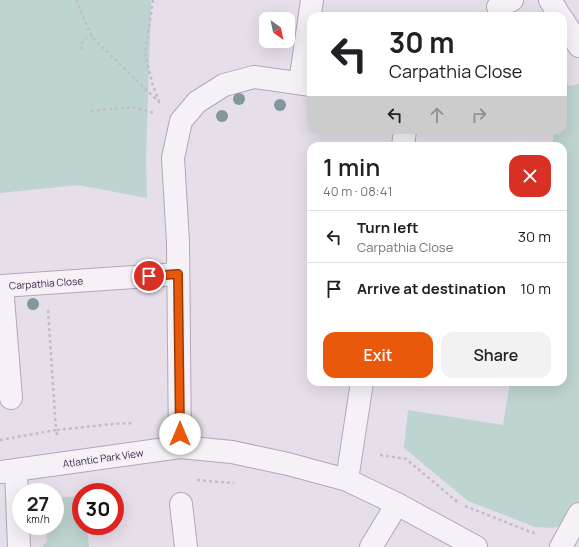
<!DOCTYPE html>
<html lang="en">
<head>
<meta charset="utf-8">
<style>
  :root { --surface:#fff; --page:#f2f2f2; --text:#202124; --muted:#757577; --line:#e0e0e0; --accent:#ea580c }
  body { margin:0; font-family:Manrope,sans-serif; background:var(--page); color:var(--text); height:100vh; display:flex; flex-direction:column; font-size:15px; white-space:nowrap }
  * { box-sizing:border-box; margin:0 }
  p { font-size:13px; color:var(--muted) }
  .icon { flex:none; width:22px; height:22px; fill:none; stroke:currentColor; stroke-width:2; stroke-linecap:round; stroke-linejoin:round }
  .map { position:relative; flex:1; overflow:hidden }
  .details { position:absolute; left:307px; top:142px; width:260px; height:244px; display:flex; flex-direction:column; background:var(--surface); border-radius:12px; box-shadow:0 4px 16px #0002 }
  .details>* { flex:none }
  .hud { position:absolute; left:307px; top:12px; width:260px; height:122px; border-radius:12px; box-shadow:0 4px 16px #0002; background:#fff; color:var(--text); overflow:hidden }
  .needle { width:26px; rotate:147deg }
  .buttons { position:absolute; left:259px; top:12px; display:grid; gap:8px }
  .buttons a { display:grid; place-items:center; width:36px; height:36px; border-radius:8px; background:var(--surface); box-shadow:0 4px 16px #0002; font-size:20px }
  .speed { position:absolute; left:12px; top:483px; display:flex; gap:8px; font-size:20px; font-weight:700; text-align:center }
  .speed>* { display:grid; place-content:center; width:52px; height:52px; border-radius:50%; background:var(--surface); box-shadow:0 4px 16px #0002; line-height:1 }
  .speed small { font-size:10px; font-weight:400 }
  .speed .limit { border:6px solid #d22; background:#fff; color:#111 }
  .pin { position:absolute; display:grid; place-items:center; width:34px; height:34px; color:#fff; margin:-17px; border:2px solid #fff; border-radius:50%; box-shadow:0 1px 4px #0007 }
  .me { position:absolute; width:44px; margin:-22px; rotate:0deg; stroke-linejoin:round; filter:drop-shadow(0 0 3px #0008) }
  .turn { display:flex; align-items:center; gap:14px; height:84px; padding:0 16px; font-size:18px }
  .turn .icon { width:52px; height:52px; stroke-width:2.5 }
  .turn b { display:block; font-size:28px; line-height:34px }
  .lanes { display:flex; align-items:center; height:38px; padding:0 16px; background:#0003; justify-content:center; gap:20px; direction:ltr }
  .lanes .off { opacity:.35 }
  .round { display:grid; place-items:center; flex:none; width:42px; height:42px; border-radius:12px; background:var(--page) }
  .summary { display:flex; align-items:center; justify-content:space-between; height:68px; padding:0 16px }
  h1 { font-size:24px; font-weight:600; line-height:30px }
  .action { display:flex; gap:8px; margin-top:auto; padding:8px 16px }
  .action a { flex:1; height:46px; border-radius:12px; background:var(--accent); color:#fff; font-size:16px; font-weight:600; line-height:46px; text-align:center }
  .action a+a { background:var(--page); color:var(--text) }
  ul { padding:0; list-style:none }
  li { display:flex; align-items:center; gap:12px; height:52px; padding:0 16px; border-top:1px solid var(--line) }
  li div { flex:1 }
  li b { display:block; font-size:15px }
  li em { font-style:normal }
  .map>svg:first-child { display:block }
  .green { fill:#bed4d0 }
  .lines { fill:none; stroke-linecap:round; stroke-linejoin:round }
  .minor-casing { stroke:#b2a7b7; stroke-width:24 }
  .path { stroke:#c4bcc8; stroke-width:2.5; stroke-dasharray:3 3; stroke-linecap:butt }
  .minor { stroke:#f5f1f7; stroke-width:22 }
  .tree { fill:#83989a }
  .route-casing { stroke:#983908; stroke-width:10 }
  .route { stroke:#ea580c; stroke-width:7 }
  .labels { text-anchor:middle; dominant-baseline:central; stroke-width:3; stroke-linejoin:round; paint-order:stroke }
  .street-label { font-size:10px; fill:#3a2641; stroke:#f4eef6 }
</style>
</head>
<body>
<div class="map">
<svg width="579" height="547" viewBox="0 0 579 547">
  <rect width="100%" height="100%" fill="#e6dee9"/>
  <g class="green">
    <path d="M0 0H151L146 162 147 198 78 185 0 193Z"/>
    <path d="M563 74 569 86 579 84V522L552 528 535 527 468 501 404 448 408 410 503 425 510 382H563V146H552L554 130H563Z"/>
    <path d="M81 496V526H87L89 547H42L47 541 46 526H55V498Z"/>
  </g>
  <g class="lines">
    <defs>
      <g id="minor">
        <path d="M550 0 560 16"/>
        <path d="M498 7 512 0"/>
        <path d="M563 20 579 46"/>
        <path d="M300 83 312 0"/>
        <path d="M403 146 405 130"/>
        <path d="M11 398 2 286 178 274"/>
        <path d="M180 447 178 242 173 158 181 121 197 102 224 85 254 77 311 85"/>
        <path d="M16 470 19 547"/>
        <path d="M0 472 180 447 232 452 288 464 347 480 397 504 476 547"/>
        <path d="M347 480 362 382"/>
        <path d="M181 504 186 547"/>
        <path d="M371 547 397 504"/>
        <path d="M561 547 579 514"/>
      </g>
    </defs>
    <use href="#minor" class="minor-casing"/>
    <g class="path">
      <path d="M76 0 92 37 160 103"/>
      <path d="M153 0 145 54 153 86 159 101"/>
      <path d="M82 50C81 42 83 38 92 37"/>
      <path d="M91 111 132 107 154 113"/>
      <path d="M57 435 56 430 113 424 134 423"/>
      <path d="M0 440 56 430 48 310"/>
      <path d="M380 455 406 459 460 504"/>
      <path d="M197 480 234 483"/>
      <path d="M465 506 536 534"/>
    </g>
    <use href="#minor" class="minor"/>
  </g>
  <g class="tree">
    <circle cx="239" cy="99" r="6"/>
    <circle cx="280" cy="105" r="6"/>
    <circle cx="222" cy="116" r="6"/>
    <circle cx="33" cy="304" r="6"/>
  </g>
  <g class="lines">
    <defs>
      <path id="route" d="M149 276 178 274 180 434"/>
    </defs>
    <use href="#route" class="route-casing"/>
    <use href="#route" class="route"/>
  </g>
  <g class="labels">
    <g class="street-label">
      <text transform="translate(46 283) rotate(-4)">Carpathia Close</text>
      <text transform="translate(103 458) rotate(-8)">Atlantic Park View</text>
    </g>
  </g>
</svg>
<div class="buttons">
<a><svg class="needle" viewBox="-14 -14 28 28"><path d="M0-13l5 13h-10z" fill="#e53935"/><path d="M0 13l5-13h-10z" fill="#757577"/></svg></a>
</div>
<div class="speed"><div>27<small>km/h</small></div><div class="limit">30</div></div>
<div class="pin" style="left:149px;top:276px;background:#d93025"><svg class="icon" aria-label="arrive" viewBox="0 0 24 24"><path d="M6 21V4h12l-3 4 3 4H6"/></svg></div>
<svg class="me" style="left:180px;top:434px" viewBox="-20 -20 40 40"><circle r="19" fill="#fff"/><path d="M0-13L10 11 0 6-10 11z" fill="#ea580c"/></svg>
<div class="hud">
<div class="turn"><svg class="icon" aria-label="left" viewBox="0 0 24 24"><path d="M17 20v-9H6M10 6l-5 5 5 5"/></svg><div><b>30 m</b>Carpathia Close</div></div>
<div class="lanes"><svg class="icon" aria-label="left" viewBox="0 0 24 24"><path d="M17 20v-9H6M10 6l-5 5 5 5"/></svg><svg class="icon off" aria-label="ahead" viewBox="0 0 24 24"><path d="M12 20V5M6 11l6-6 6 6"/></svg><svg class="icon off" aria-label="right" viewBox="0 0 24 24"><path d="M7 20v-9h11M14 6l5 5-5 5"/></svg></div>
</div>
<section class="details">
<div class="summary"><div><h1>1 min</h1><p>40 m · 08:41</p></div><a class="round" style="background:#d93025;color:#fff"><svg class="icon" aria-label="close" viewBox="0 0 24 24"><path d="M6 6l12 12M18 6L6 18"/></svg></a></div>
<ul>
<li><svg class="icon" aria-label="left" viewBox="0 0 24 24"><path d="M17 20v-9H6M10 6l-5 5 5 5"/></svg><div><b>Turn left</b><p>Carpathia Close</p></div><em>30 m</em></li>
<li><svg class="icon" aria-label="arrive" viewBox="0 0 24 24"><path d="M6 21V4h12l-3 4 3 4H6"/></svg><div><b>Arrive at destination</b></div><em>10 m</em></li>
</ul>
<div class="action"><a>Exit</a><a>Share</a></div>
</section>
</div>
</body>
</html>
